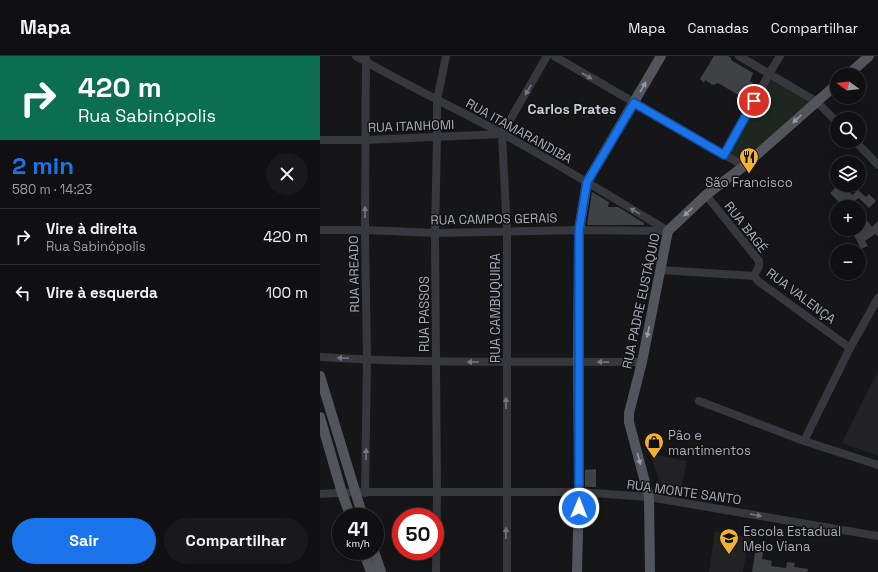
<!DOCTYPE html>
<html lang="pt">
<head>
<meta charset="utf-8">
<style>
  :root { --surface:#101012; --page:#19191b; --text:#f1f3f6; --muted:#9c9d9f; --line:#303032; --accent:#1a73e8 }
  body { margin:0; font-family:"Space Grotesk",sans-serif; background:var(--page); color:var(--text); height:100vh; display:flex; flex-direction:column; font-size:15px; white-space:nowrap }
  * { box-sizing:border-box; margin:0 }
  p { font-size:13px; color:var(--muted) }
  .icon { flex:none; width:22px; height:22px; fill:none; stroke:currentColor; stroke-width:2; stroke-linecap:round; stroke-linejoin:round }
  .map { position:relative; flex:1; overflow:hidden }
  .side { display:flex; flex-direction:column; background:var(--surface); width:320px }
  .side>* { flex:none }
  .hud { background:#0b6e4f; color:#fff; overflow:hidden }
  .needle { width:26px; rotate:284deg }
  .controls { position:absolute; left:510px; top:12px; display:grid; gap:8px }
  .controls a { display:grid; place-items:center; width:36px; height:36px; border-radius:50%; background:var(--surface); box-shadow:0 4px 16px #0002,0 0 0 1px var(--line); font-size:20px }
  .speed { position:absolute; left:12px; top:452px; display:flex; gap:8px; font-size:20px; font-weight:700; text-align:center }
  .speed>* { display:grid; place-content:center; width:52px; height:52px; border-radius:50%; background:var(--surface); box-shadow:0 4px 16px #0002,0 0 0 1px var(--line); line-height:1 }
  .speed small { font-size:10px; font-weight:400 }
  .speed .limit { border:6px solid #d22; background:#fff; color:#111 }
  .pin { position:absolute; display:grid; place-items:center; width:34px; height:34px; color:#fff; margin:-17px; border:2px solid #fff; border-radius:50%; box-shadow:0 1px 4px #0007 }
  .me { position:absolute; width:44px; margin:-22px; rotate:1deg; stroke-linejoin:round; filter:drop-shadow(0 0 3px #0008) }
  .turn { display:flex; align-items:center; gap:14px; height:84px; padding:0 12px; font-size:18px }
  .turn .icon { width:52px; height:52px; stroke-width:2.5 }
  .turn b { display:block; font-size:28px; line-height:34px }
  .round { display:grid; place-items:center; flex:none; width:42px; height:42px; border-radius:21px; background:var(--page) }
  .summary { display:flex; align-items:center; justify-content:space-between; height:68px; padding:0 12px }
  h1 { font-size:24px; font-weight:700; line-height:30px; color:var(--accent) }
  .primary-button { display:flex; gap:8px; margin-top:auto; padding:8px 12px }
  .primary-button a { flex:1; height:46px; border-radius:24px; background:var(--accent); color:#fff; font-size:16px; font-weight:700; line-height:46px; text-align:center }
  .primary-button a+a { background:var(--page); color:var(--text) }
  ul { padding:0; list-style:none }
  li { display:flex; align-items:center; gap:12px; height:56px; padding:0 12px; border-top:1px solid var(--line) }
  li div { flex:1 }
  li b { display:block; font-size:15px }
  li em { font-style:normal }
  header { display:flex; align-items:center; gap:24px; box-sizing:border-box; height:56px; padding:0 20px; background:var(--surface); border-bottom:1px solid var(--line) }
  header strong { font-size:19px }
  nav { display:flex; gap:22px; margin-inline-start:auto; font-size:14px }
  main { display:flex; flex:1; min-height:0 }
  .map>svg:first-child { display:block }
  .built { fill:#222225 }
  .green { fill:#1e261f }
  .building { fill:#404145 }
  .lines { fill:none; stroke-linecap:round; stroke-linejoin:round }
  .minor { stroke:#37383d; stroke-width:8 }
  .major { stroke:#53555c; stroke-width:10 }
  .oneway { fill:#757881 }
  .oneway2 { fill:#979ba6 }
  .route-casing { stroke:#114b97; stroke-width:10 }
  .route { stroke:#1a73e8; stroke-width:7 }
  .labels { text-anchor:middle; dominant-baseline:central; stroke-width:3; stroke-linejoin:round; paint-order:stroke }
  .street-label { font-size:13px; fill:#a8adb8; stroke:#111113 }
  .poi-label { font-size:13px; fill:#a8adb8; stroke:#111113; text-anchor:start }
  .neighbourhood-label { font-size:14px; font-weight:bold; fill:#c9ccd4; stroke:#111113 }
</style>
</head>
<body>
<header>
<strong>Mapa</strong>
<nav><a>Mapa</a><a>Camadas</a><a>Compartilhar</a></nav>
</header>
<main>
<section class="side">
<div class="hud">
<div class="turn"><svg class="icon" aria-label="right" viewBox="0 0 24 24"><path d="M7 20v-9h11M14 6l5 5-5 5"/></svg><div><b>420 m</b>Rua Sabinópolis</div></div>
</div>
<div class="summary"><div><h1>2 min</h1><p>580 m · 14:23</p></div><a class="round"><svg class="icon" aria-label="close" viewBox="0 0 24 24"><path d="M6 6l12 12M18 6L6 18"/></svg></a></div>
<ul>
<li><svg class="icon" aria-label="right" viewBox="0 0 24 24"><path d="M7 20v-9h11M14 6l5 5-5 5"/></svg><div><b>Vire à direita</b><p>Rua Sabinópolis</p></div><em>420 m</em></li>
<li><svg class="icon" aria-label="left" viewBox="0 0 24 24"><path d="M17 20v-9H6M10 6l-5 5 5 5"/></svg><div><b>Vire à esquerda</b></div><em>100 m</em></li>
</ul>
<div class="primary-button"><a>Sair</a><a>Compartilhar</a></div>
</section>
<div class="map">
<svg width="558" height="516" viewBox="0 0 558 516">
  <rect width="100%" height="100%" fill="#161618"/>
  <g class="built">
    <path d="M558 315V400L522 387Z"/>
    <path d="M330 398 367 405 361 434 341 429Z"/>
    <path d="M395 476 429 481 423 516H389Z"/>
  </g>
  <path class="green" d="M449 18 497 46 424 110 405 99Z"/>
  <g class="building">
    <path d="M394 0H408L411 2V4L433 17 430 25 435 29 433 32 430 34 425 32 420 40 398 27 393 29 385 24 384 27 380 23Z"/>
    <path d="M518 129H523L532 139 538 134 546 141 549 138 556 145 549 152 539 142 534 145 530 151H524L510 137Z"/>
    <path d="M272 136 289 146 288 151H298L324 167V169H267Z"/>
    <path d="M546 163 552 171 558 165V180L555 178 545 185 548 190 541 193 535 181 531 177 536 173H539V169Z"/>
    <path d="M276 413V431H265V414Z"/>
    <path d="M438 495 443 496 442 503 452 505 451 510 466 512 467 506 475 507 474 511 488 513 487 516H432L435 497H437Z"/>
  </g>
  <g class="lines">
    <g class="minor">
      <path d="M36 0C84 28 135 52 183 78 239 109 294 142 348 175"/>
      <path d="M234 0 424 110"/>
      <path d="M419 0 497 46 517 66"/>
      <path d="M0 84H45L182 78"/>
      <path d="M535 85 558 109"/>
      <path d="M405 99 449 18 460 0"/>
      <path d="M386 139 439 205V210L434 220"/>
      <path d="M0 174H45L115 177 259 174 347 175"/>
      <path d="M341 214 434 220 438 225 530 292"/>
      <path d="M0 301C107 308 214 305 322 306"/>
      <path d="M379 345 484 385 558 409"/>
      <path d="M484 385 530 292 558 242"/>
      <path d="M45 437 47 304 45 174 46 0"/>
      <path d="M0 438 35 436H259L329 441 558 480"/>
      <path d="M116 516 117 437 115 177 117 81V44L126 0"/>
      <path d="M187 516V175L182 78 227 0"/>
    </g>
    <g class="major">
      <path d="M528 19 549 0"/>
      <path d="M0 320 43 461"/>
      <path d="M0 361 22 437 31 461"/>
      <path d="M43 495 51 516"/>
      <path d="M54 495 61 516"/>
      <path d="M257 516 259 436 258 305 259 174 267 126 341 0"/>
      <path d="M330 516 329 441 309 366V357L322 306 348 175 386 139 424 110 517 28"/>
    </g>
  </g>
  <defs><path id="oneway-solid" d="M-6-.8H1V-3.2L6.5 0L1 3.2V.8H-6Z"/></defs>
  <g class="oneway">
    <use href="#oneway-solid" transform="translate(267 20) rotate(30)"/>
    <use href="#oneway-solid" transform="translate(208 34) rotate(120)"/>
    <use href="#oneway-solid" transform="translate(315 155) rotate(-149)"/>
    <use href="#oneway-solid" transform="translate(45 156) rotate(-90)"/>
    <use href="#oneway-solid" transform="translate(23 302) rotate(-177)"/>
    <use href="#oneway-solid" transform="translate(153 306) rotate(-180)"/>
    <use href="#oneway-solid" transform="translate(283 306) rotate(-179)"/>
    <use href="#oneway-solid" transform="translate(186 347) rotate(-90)"/>
    <use href="#oneway-solid" transform="translate(46 398) rotate(-89)"/>
    <use href="#oneway-solid" transform="translate(436 459) rotate(10)"/>
    <use href="#oneway-solid" transform="translate(186 477) rotate(-90)"/>
  </g>
  <g class="oneway2">
    <use href="#oneway-solid" transform="translate(323 31) rotate(-60)"/>
    <use href="#oneway-solid" transform="translate(477 63) rotate(138)"/>
    <use href="#oneway-solid" transform="translate(368 156) rotate(136)"/>
    <use href="#oneway-solid" transform="translate(328 276) rotate(102)"/>
    <use href="#oneway-solid" transform="translate(319 403) rotate(75)"/>
  </g>
  <g class="lines">
    <defs>
      <path id="route" d="M259 452V174L267 126 314 47 404 99 434 45"/>
    </defs>
    <use href="#route" class="route-casing"/>
    <use href="#route" class="route"/>
  </g>
  <defs>
    <symbol id="restaurant-pin" viewBox="-11 -11 22 30"><path d="M0 17L-7.5 6A9.5 9.5 0 1 1 7.5 6Z" fill="#f2b134" stroke="#111113"/><path d="M-5-6h1v4h1v-4h1v4h1v-4h1v5L-1.5 .5V6h-2V.5L-5-1ZM5-6V6H3V1.5H1.5Q1.5-4 5-6Z" fill="#111"/></symbol>
    <symbol id="shop-pin" viewBox="-11 -11 22 30"><path d="M0 17L-7.5 6A9.5 9.5 0 1 1 7.5 6Z" fill="#f2b134" stroke="#111113"/><path d="M-5-2.5h2.3a2.7 3.5 0 0 1 5.4 0H5L5.5 6h-11ZM-1.5-2.5h3a1.5 2.3 0 0 0-3 0Z" fill="#111"/></symbol>
    <symbol id="school-pin" viewBox="-11 -11 22 30"><path d="M0 17L-7.5 6A9.5 9.5 0 1 1 7.5 6Z" fill="#f2b134" stroke="#111113"/><path d="M0-5L7-2L0 1L-7-2ZM-4 1L0 2.5L4 1V4Q0 6-4 4Z" fill="#111"/></symbol>
  </defs>
  <g fill-rule="evenodd">
    <use href="#restaurant-pin" x="418" y="90" width="22" height="30"/>
    <use href="#shop-pin" x="323" y="375" width="22" height="30"/>
    <use href="#school-pin" x="398" y="471" width="22" height="30"/>
  </g>
  <g class="labels">
    <g class="street-label">
      <text transform="translate(91 70) rotate(-2)">RUA ITANHOMI</text>
      <text transform="translate(199 75) rotate(29)">RUA ITAMARANDIBA</text>
      <text transform="translate(174 163) rotate(-1)">RUA CAMPOS GERAIS</text>
      <text transform="translate(426 171) rotate(52)">RUA BAGÉ</text>
      <text transform="translate(34 218) rotate(-91)">RUA AREADO</text>
      <text transform="translate(481 240) rotate(37)">RUA VALENÇA</text>
      <text transform="translate(321 245) rotate(-78)">RUA PADRE EUSTÁQUIO</text>
      <text transform="translate(175 252) rotate(-90)">RUA CAMBUQUIRA</text>
      <text transform="translate(104 258) rotate(-90)">RUA PASSOS</text>
      <text transform="translate(364 436) rotate(8)">RUA MONTE SANTO</text>
    </g>
    <g class="poi-label">
      <text x="429" y="126" text-anchor="middle">São Francisco</text>
      <text x="348" y="379">Pão e<tspan x="348" dy="15">mantimentos</tspan></text>
      <text x="423" y="475">Escola Estadual<tspan x="423" dy="15">Melo Viana</tspan></text>
    </g>
    <g class="neighbourhood-label">
      <text x="252" y="53">Carlos Prates</text>
    </g>
  </g>
</svg>
<div class="controls">
<a><svg class="needle" viewBox="-14 -14 28 28"><path d="M0-13l5 13h-10z" fill="#e53935"/><path d="M0 13l5-13h-10z" fill="#9c9d9f"/></svg></a>
<a><svg class="icon" aria-label="search" viewBox="0 0 24 24"><circle cx="10" cy="10" r="6"/><path d="M15 15l6 6"/></svg></a>
<a><svg class="icon" aria-label="layers" viewBox="0 0 24 24"><path d="M12 4l9 5-9 5-9-5zM3 14l9 5 9-5"/></svg></a>
<a>+</a>
<a>−</a>
</div>
<div class="speed"><div>41<small>km/h</small></div><div class="limit">50</div></div>
<div class="pin" style="left:434px;top:45px;background:#d93025"><svg class="icon" aria-label="arrive" viewBox="0 0 24 24"><path d="M6 21V4h12l-3 4 3 4H6"/></svg></div>
<svg class="me" style="left:259px;top:452px" viewBox="-20 -20 40 40"><circle r="17" fill="#1a73e8" stroke="#fff" stroke-width="3"/><path d="M0-11L8 9 0 5-8 9z" fill="#fff"/></svg>
</div>
</main>
</body>
</html>
